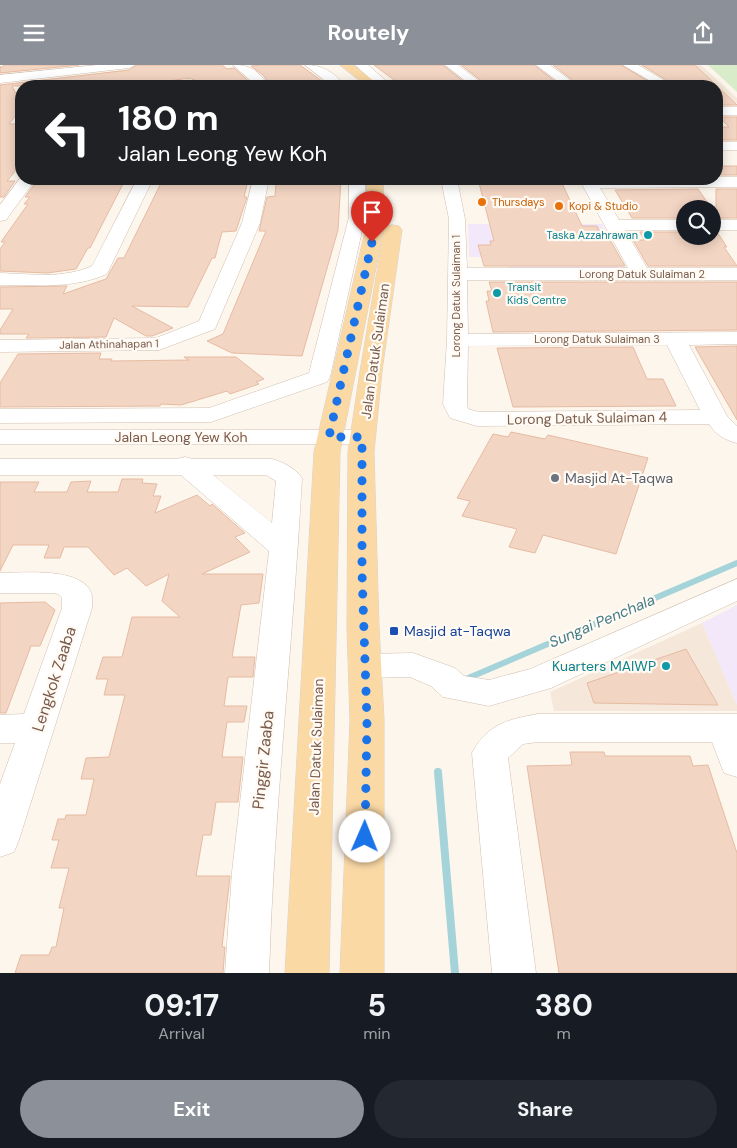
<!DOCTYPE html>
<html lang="en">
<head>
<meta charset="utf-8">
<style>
  :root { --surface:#171b24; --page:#242831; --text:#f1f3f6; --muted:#9ea1a6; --accent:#8c9099 }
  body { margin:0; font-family:"DM Sans",sans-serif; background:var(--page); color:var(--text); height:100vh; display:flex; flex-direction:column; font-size:19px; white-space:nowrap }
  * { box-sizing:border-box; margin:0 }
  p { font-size:16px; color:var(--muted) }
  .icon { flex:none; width:28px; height:28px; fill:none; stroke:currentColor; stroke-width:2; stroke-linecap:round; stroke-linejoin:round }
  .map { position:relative; height:908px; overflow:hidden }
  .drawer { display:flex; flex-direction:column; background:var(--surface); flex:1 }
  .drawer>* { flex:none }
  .guide { position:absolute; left:15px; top:15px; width:708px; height:105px; border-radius:20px; box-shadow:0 2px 12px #0003; background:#202124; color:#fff; overflow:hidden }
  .fabs { position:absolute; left:676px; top:135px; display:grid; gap:10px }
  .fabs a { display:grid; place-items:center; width:45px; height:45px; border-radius:50%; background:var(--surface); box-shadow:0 2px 12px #0003; font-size:25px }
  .pin { position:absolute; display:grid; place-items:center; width:42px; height:42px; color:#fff; margin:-51px -21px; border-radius:50% 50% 50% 0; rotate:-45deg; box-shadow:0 0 5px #0007 }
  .pin .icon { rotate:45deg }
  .me { position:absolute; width:55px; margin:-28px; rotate:1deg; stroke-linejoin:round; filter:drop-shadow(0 0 4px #0008) }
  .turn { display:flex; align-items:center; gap:18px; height:105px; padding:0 20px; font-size:22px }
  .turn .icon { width:65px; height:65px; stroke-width:2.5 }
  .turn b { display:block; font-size:35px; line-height:42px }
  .eta { display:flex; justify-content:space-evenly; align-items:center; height:85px; text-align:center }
  .eta b { font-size:30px; font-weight:700; line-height:35px }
  .button { display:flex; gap:10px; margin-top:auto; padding:10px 20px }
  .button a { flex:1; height:58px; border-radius:30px; background:var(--accent); color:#fff; font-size:20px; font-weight:700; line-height:58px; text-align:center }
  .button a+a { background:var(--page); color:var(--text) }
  header { display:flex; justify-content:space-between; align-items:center; height:65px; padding:0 20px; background:var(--accent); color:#fff; font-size:22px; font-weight:700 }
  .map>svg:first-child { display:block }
  .residential { fill:#f5e8da }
  .education { fill:#f3e8fa }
  .green { fill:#d8ecc9 }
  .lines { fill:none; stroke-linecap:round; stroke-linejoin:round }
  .stream-far1 { stroke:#a5d3da; stroke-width:6 }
  .stream { stroke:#a5d3da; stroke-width:8 }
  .building { fill:#f3d5c3; stroke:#e6bba3 }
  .minor-casing { stroke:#d1beb0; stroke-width:1 }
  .major-casing { stroke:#dad1cd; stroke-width:1 }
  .minor { fill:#fff; fill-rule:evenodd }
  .major { fill:#fbd9a5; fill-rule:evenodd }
  .route { stroke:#1a73e8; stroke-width:9; stroke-dasharray:0 16.2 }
  .food-dot { fill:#e8710a; stroke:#fffaf3; stroke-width:2 }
  .culture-dot { fill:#0f9aa8; stroke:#fffaf3; stroke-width:2 }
  .worship-dot { fill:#6b7280; stroke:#fffaf3; stroke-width:2 }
  .transit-dot { fill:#1a4fb4; stroke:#fffaf3; stroke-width:2 }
  .labels { text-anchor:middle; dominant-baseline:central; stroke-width:4.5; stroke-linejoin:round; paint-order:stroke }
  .far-food-label { font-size:11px; fill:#c56008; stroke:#fffaf3; text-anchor:start }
  .far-culture-label { font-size:11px; fill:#0d838f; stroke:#fffaf3; text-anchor:end }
  .far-street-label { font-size:11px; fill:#7a5c4d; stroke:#fffaf3 }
  .street-label { font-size:14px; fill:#7a5c4d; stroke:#fffaf3 }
  .worship-label { font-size:14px; fill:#5b616d; stroke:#fffaf3; text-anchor:start }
  .transit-label { font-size:14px; fill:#164399; stroke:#fffaf3; text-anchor:start }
  .culture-label { font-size:14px; fill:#0d838f; stroke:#fffaf3; text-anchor:end }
  .water-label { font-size:15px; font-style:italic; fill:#437c86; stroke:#fffaf3 }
  .near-street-label { font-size:16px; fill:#7a5c4d; stroke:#fffaf3 }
</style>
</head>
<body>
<header><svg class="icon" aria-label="menu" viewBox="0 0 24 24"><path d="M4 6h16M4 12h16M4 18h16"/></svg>Routely<svg class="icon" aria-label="share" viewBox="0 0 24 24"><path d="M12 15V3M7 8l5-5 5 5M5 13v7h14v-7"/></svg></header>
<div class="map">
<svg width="737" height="908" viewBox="0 0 737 908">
  <rect width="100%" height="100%" fill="#fdf6ec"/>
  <g class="residential">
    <path d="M639 0H701L737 33V38L722 39 727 44H716V21H677Z"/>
    <path d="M702 558 737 640V646H554L550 627Z"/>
  </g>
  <g class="education">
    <path d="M468 159H602L623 202 616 205 510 206 506 192H469Z"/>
    <path d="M737 540V640L702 558Z"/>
  </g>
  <path class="green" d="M708 0H737V27Z"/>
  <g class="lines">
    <path class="stream-far1" d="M466 614 737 498"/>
    <path class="stream" d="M438 707 455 908"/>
  </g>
  <g class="building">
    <path d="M4 0H79L0 8V1L1 3Z"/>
    <path d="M137 0H222L227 4 234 3 254 21H196L195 15 189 13 169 16 165 21H72L70 20 12 21 21 38V44L9 59H21V99L7 116H15L4 132H0V20L129 5Z"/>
    <path d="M262 0H300L329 21H292L275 18 274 21H271L263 10 251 1Z"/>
    <path d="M374 0H443L469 21H402Z"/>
    <path d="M461 0H534L561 21H488Z"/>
    <path d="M553 0H621L656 21H580Z"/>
    <path d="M642 0H695L737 40H716V21H676Z"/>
    <path d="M719 52H737V75H721L716 70V62H729Z"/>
    <rect x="716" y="101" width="21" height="9"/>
    <path d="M47 114H124L122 117H124L90 183H88L76 204 47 208 0 206V184L5 177H1L28 139H24L30 132H25L37 116H45Z"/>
    <path d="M163 114 248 115 244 132H247L236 166 222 167 215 193H212L188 242 132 241 173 263 152 271H146L114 253 106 272 26 273 29 269H0V265L13 244H0V222L67 221 63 229 106 214 118 193H124Z"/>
    <path d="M341 114 338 165 302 291 232 288 207 276 223 269 266 166H259L267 132 275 131 276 118H281V115Z"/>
    <path d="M478 114H560L582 161H597L603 175H610L625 201H484L478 180H491L490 176H494Z"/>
    <path d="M698 124 712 144H685V153H632L615 125Z"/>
    <path d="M716 124H737V153H712V144L716 149Z"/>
    <path d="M640 167H685V171H712V167H717L727 182H724L737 201H648L633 175H644Z"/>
    <path d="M489 217H737V265L493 267 486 236H489L487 226H492Z"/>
    <path d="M737 281V355L695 282Z"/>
    <path d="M633 282 647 314H663L676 341 513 342 497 283Z"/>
    <path d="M101 288 99 294H112L111 296 189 295 184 292H236L264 314 256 317 259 319 230 329 227 326 181 340 161 339 160 341 0 342V318L18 289Z"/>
    <path d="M511 367 545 374 548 370 648 393 616 489 543 470 535 488 509 482 517 464 462 451 470 436 457 433 493 369 508 372Z"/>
    <path d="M122 414H143L142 418 157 419 153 431H161L155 448 197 430 210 441 212 439 245 468 235 472 250 487 202 509H263L259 538 241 540 232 592H255L253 612H228L224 641H247L244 657H227L222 692H243L238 737H216L211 770H203L196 811H230L222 882H225L223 908H15L21 890H49L52 882H56L64 843H59L69 803H51L59 775H52L58 754H65L66 750H86L94 714H81L86 693 109 692 125 630H104L108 614H96L103 592H122L132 552H180L162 536 169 509 146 521 127 503 114 510 88 482H64L60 493H44L49 480H13L0 506V417H39L34 427H67L71 417 91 416 87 427H118Z"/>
    <path d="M45 537 55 545 40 581H31L6 648H0V538Z"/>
    <path d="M686 584 718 640 594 638 587 618Z"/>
    <path d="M570 687H604L605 691H690L693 701 708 700 737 788V908H559L527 701 572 700Z"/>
  </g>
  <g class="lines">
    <defs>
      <g id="minor">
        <path d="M97 0H135L129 3 0 18V10Z"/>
        <path d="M233 0C252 0 258 6 269 21H257Z"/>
        <path d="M305 0C323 0 334 7 345 21H332Z"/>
        <path d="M355 0H368L392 21H379Z"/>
        <path d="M445 0H458L486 21H472Z"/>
        <path d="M536 0H550L578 21H564Z"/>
        <path d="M623 0H638L674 21H659Z"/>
        <path d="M189 15 193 16 195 19 194 21H167L169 18Z"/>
        <rect x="716" y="42" width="21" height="8"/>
        <rect x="716" y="77" width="21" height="8"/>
        <path d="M21 112 36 114 6 155 0 156V140Z"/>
        <path d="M716 112H737V122L600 123 619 155H685V165H625L647 203H737V215H467L468 269 737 267V279L689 280 727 351 737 361V378C725 375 716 370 709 359L477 361 450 353 443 339 447 275 449 154 441 114H457L465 154 467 203H628L579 114ZM667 280 700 345 479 347 468 344 467 339 468 281Z"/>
        <path d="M137 114H153L107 209C73 224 36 220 0 220V208C30 209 64 214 92 201Z"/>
        <path d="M253 114H269L260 158 215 264 159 285 0 287V275L156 273 199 256 242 158Z"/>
        <path d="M349 114H365V152L330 312 327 317 211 357 0 358V344L209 343 309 308 349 152Z"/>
        <rect x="712" y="155" width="25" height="10"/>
        <path d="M0 365H362L371 367 374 372 371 377 362 379H0Z"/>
        <path d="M185 392 193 394H272C283 397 295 403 302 413 293 578 274 743 269 908H225L232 807 269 486 181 410H0V394H177ZM213 410H266L276 416 272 458Z"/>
        <path d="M0 508C23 508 86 501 92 531 93 535 92 539 92 543L19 775 14 787 0 792V719L15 678H0V650L24 649 62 543V533L58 529 53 528H0Z"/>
        <path d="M737 514V536L551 623 489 641 443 632 431 621 410 612 365 613 353 610 349 601 353 592 365 589 413 588 455 603 464 611 489 615 530 604Z"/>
        <path d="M538 649H737V712L724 708 712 677H538L523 679 508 693 536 908H492L472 688C487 659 509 654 538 649Z"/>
      </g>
      <g id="major">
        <path d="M340 0H353L380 21H367Z"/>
        <path d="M367 114H383L384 162 340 387 329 908H285L314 387 366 162Z"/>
        <path d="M393 160 399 161 402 165 382 306 374 387 379 562 384 655V908H340L350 655 347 562 348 387 360 306 384 165 387 161Z"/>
      </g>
    </defs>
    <use href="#minor" class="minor-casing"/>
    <use href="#major" class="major-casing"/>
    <use href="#minor" class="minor"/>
    <use href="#major" class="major"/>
  </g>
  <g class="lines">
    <path class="route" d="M365 772 367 656 362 507V372H329L372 177"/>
  </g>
  <g class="food-dot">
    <circle cx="482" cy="137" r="5"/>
    <circle cx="559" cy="141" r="5"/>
  </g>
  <g class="culture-dot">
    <circle cx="648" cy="170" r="5"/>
    <circle cx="497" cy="228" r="5"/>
    <circle cx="666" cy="601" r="5"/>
  </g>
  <circle class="worship-dot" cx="555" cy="413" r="5"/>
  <rect class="transit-dot" x="389" y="561" width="10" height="10" rx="2.5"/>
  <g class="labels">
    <g class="far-food-label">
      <text x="492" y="137">Thursdays</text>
      <text x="569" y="141">Kopi &amp; Studio</text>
    </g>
    <g class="far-culture-label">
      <text x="638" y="170">Taska Azzahrawan</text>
      <text x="507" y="222" text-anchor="start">Transit<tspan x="507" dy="13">Kids Centre</tspan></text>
    </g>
    <g class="far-street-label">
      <text x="642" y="209">Lorong Datuk Sulaiman 2</text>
      <text transform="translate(456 231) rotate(-90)">Lorong Datuk Sulaiman 1</text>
      <text x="597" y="274">Lorong Datuk Sulaiman 3</text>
      <text transform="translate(109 279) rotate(-1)">Jalan Athinahapan 1</text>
    </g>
    <g class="street-label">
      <text transform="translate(375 286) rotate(-82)">Jalan Datuk Sulaiman</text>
      <text transform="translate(587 353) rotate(-1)">Lorong Datuk Sulaiman 4</text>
      <text x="181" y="372">Jalan Leong Yew Koh</text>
      <text transform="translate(316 682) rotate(-88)">Jalan Datuk Sulaiman</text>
    </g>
    <g class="worship-label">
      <text x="565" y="413">Masjid At-Taqwa</text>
    </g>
    <g class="transit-label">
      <text x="404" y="566">Masjid at-Taqwa</text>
    </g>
    <g class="culture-label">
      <text x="656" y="601">Kuarters MAIWP</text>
    </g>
    <g class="water-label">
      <text transform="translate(602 556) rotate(-23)">Sungai Penchala</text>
    </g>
    <g class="near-street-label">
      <text transform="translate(54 614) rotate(-72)">Lengkok Zaaba</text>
      <text transform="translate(263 695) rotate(-84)">Pinggir Zaaba</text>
    </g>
  </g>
</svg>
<div class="fabs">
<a><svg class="icon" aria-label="search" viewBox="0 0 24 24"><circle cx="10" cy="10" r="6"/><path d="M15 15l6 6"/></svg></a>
</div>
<div class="pin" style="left:372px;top:177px;background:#d93025"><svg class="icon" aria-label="arrive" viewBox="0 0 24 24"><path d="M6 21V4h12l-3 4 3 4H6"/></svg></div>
<svg class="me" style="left:365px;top:772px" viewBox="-20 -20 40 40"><circle r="19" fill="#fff"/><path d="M0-13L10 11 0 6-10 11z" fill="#1a73e8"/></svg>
<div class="guide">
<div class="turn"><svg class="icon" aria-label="left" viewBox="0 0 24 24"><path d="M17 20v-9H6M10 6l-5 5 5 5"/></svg><div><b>180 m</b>Jalan Leong Yew Koh</div></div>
</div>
</div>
<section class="drawer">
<div class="eta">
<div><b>09:17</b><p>Arrival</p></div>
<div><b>5</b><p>min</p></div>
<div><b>380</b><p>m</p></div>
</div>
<div class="button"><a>Exit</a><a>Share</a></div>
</section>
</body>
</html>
